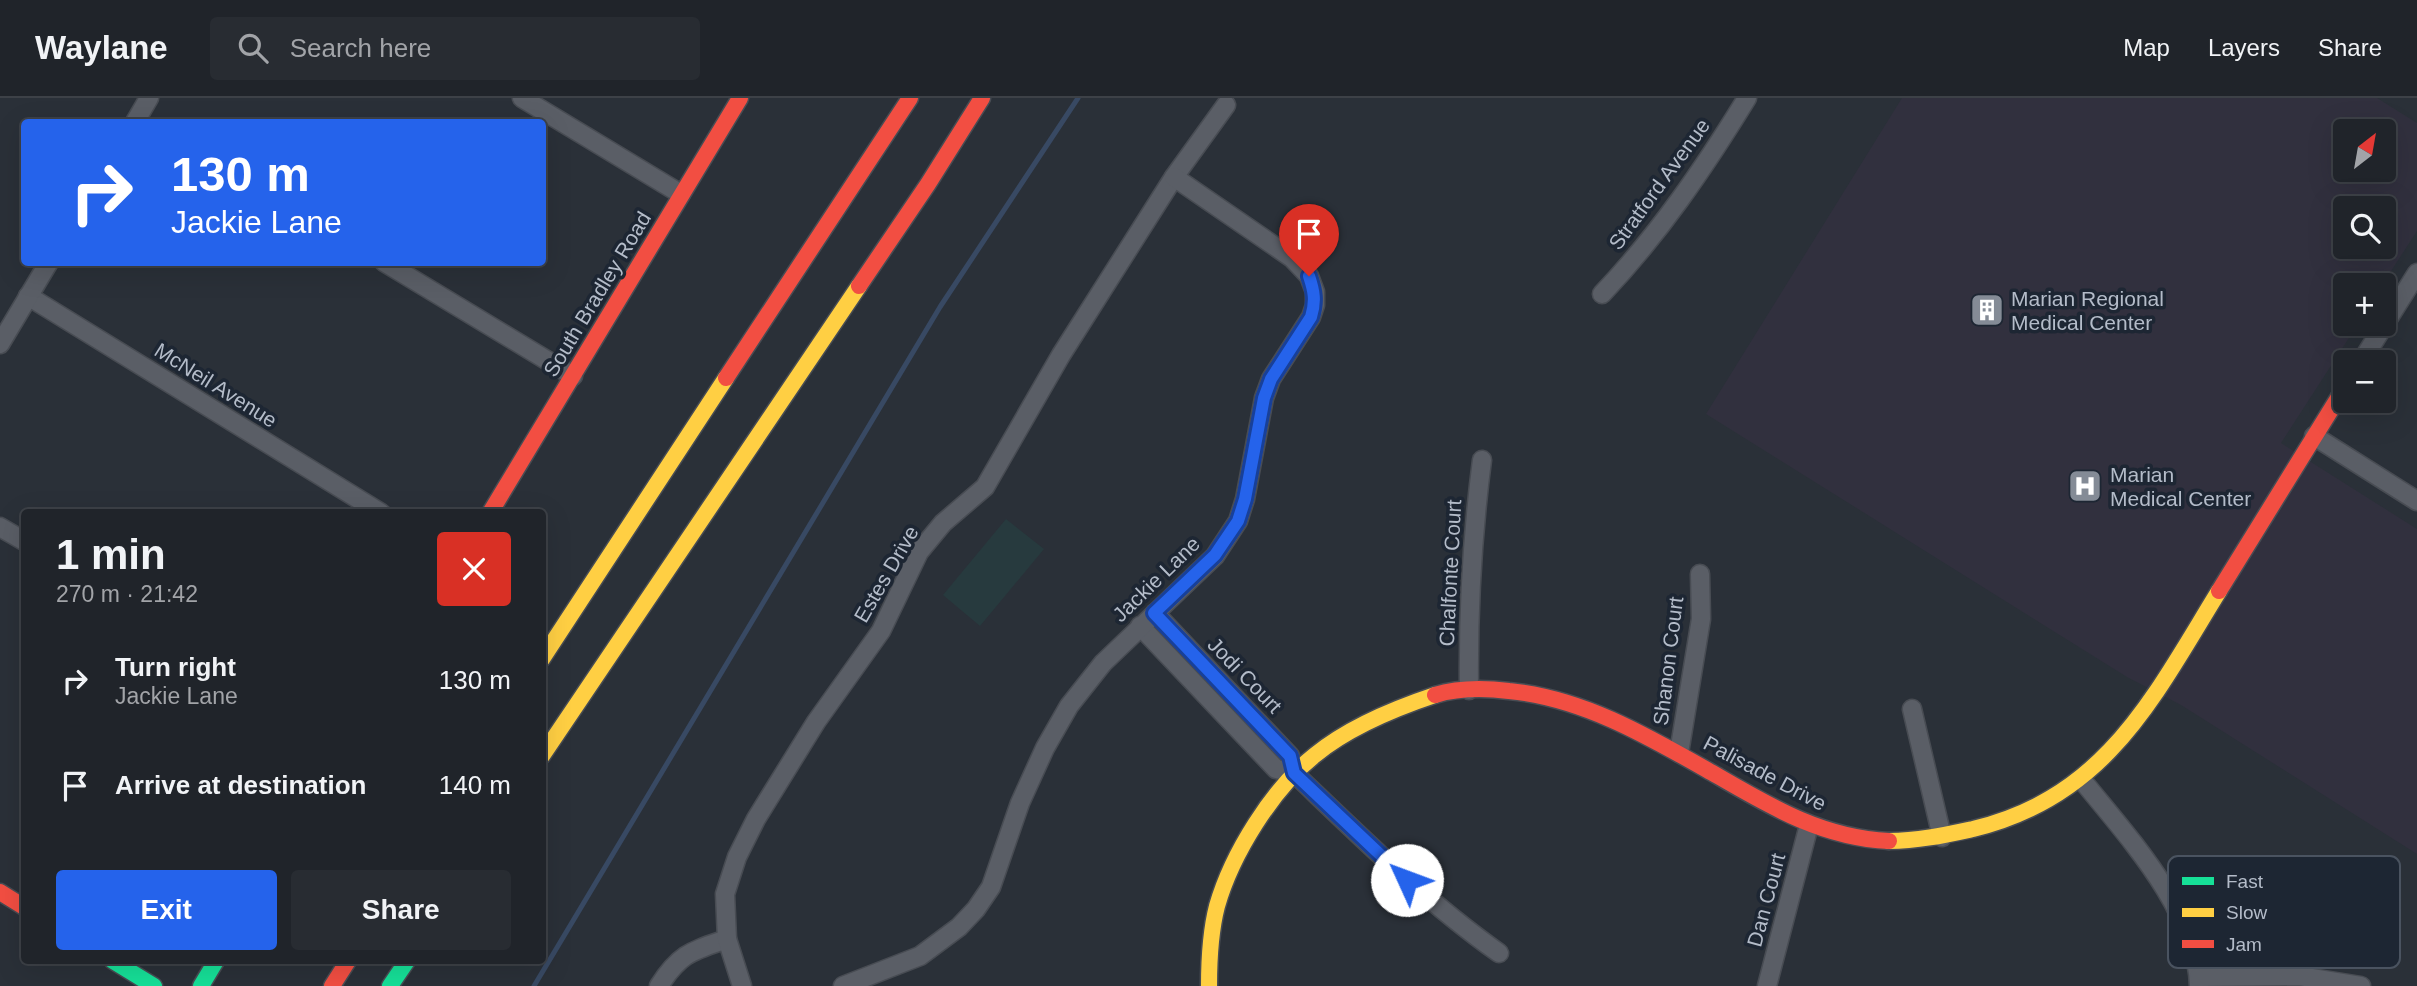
<!DOCTYPE html>
<html lang="en">
<head>
<meta charset="utf-8">
<style>
  :root { --surface:#20242a; --page:#282c32; --text:#f1f3f6; --muted:#a2a4a8; --line:#3d4147; --accent:#2563eb }
  body { margin:0; font-family:Helvetica,sans-serif; background:var(--page); color:var(--text); height:100vh; display:flex; flex-direction:column; font-size:26px; white-space:nowrap }
  * { box-sizing:border-box; margin:0 }
  p { font-size:23px; color:var(--muted) }
  .icon { flex:none; width:38px; height:38px; fill:none; stroke:currentColor; stroke-width:2; stroke-linecap:round; stroke-linejoin:round }
  .map { position:relative; flex:1; overflow:hidden }
  .details { position:absolute; left:21px; top:411px; width:525px; height:455px; display:flex; flex-direction:column; background:var(--surface); border-radius:7px; box-shadow:0 7px 28px #0002,0 0 0 2px var(--line) }
  .details>* { flex:none }
  .hud { position:absolute; left:21px; top:21px; width:525px; height:147px; border-radius:7px; box-shadow:0 7px 28px #0002,0 0 0 2px var(--line); background:#2563eb; color:#fff; overflow:hidden }
  .needle { width:46px; rotate:31deg }
  .buttons { position:absolute; left:2333px; top:21px; display:grid; gap:14px }
  .buttons a { display:grid; place-items:center; width:63px; height:63px; border-radius:7px; background:var(--surface); box-shadow:0 7px 28px #0002,0 0 0 2px var(--line); font-size:35px }
  .pin { position:absolute; display:grid; place-items:center; width:60px; height:60px; color:#fff; margin:-72px -30px; border-radius:50% 50% 50% 0; rotate:-45deg; box-shadow:0 0 7px #0007 }
  .pin .icon { rotate:45deg }
  .me { position:absolute; width:77px; margin:-38px; rotate:313deg; stroke-linejoin:round; filter:drop-shadow(0 0 5px #0008) }
  .turn { display:flex; align-items:center; gap:24px; height:147px; padding:0 35px; font-size:32px }
  .turn .icon { width:91px; height:91px; stroke-width:2.5 }
  .turn b { display:block; font-size:49px; line-height:60px }
  .round { display:grid; place-items:center; flex:none; width:74px; height:74px; border-radius:7px; background:var(--page) }
  .summary { display:flex; align-items:center; justify-content:space-between; height:119px; padding:0 35px }
  h1 { font-size:42px; font-weight:700; line-height:52px }
  .button { display:flex; gap:14px; margin-top:auto; padding:14px 35px }
  .button a { flex:1; height:80px; border-radius:7px; background:var(--accent); color:#fff; font-size:28px; font-weight:700; line-height:80px; text-align:center }
  .button a+a { background:var(--page); color:var(--text) }
  ul { padding:0; list-style:none }
  li { display:flex; align-items:center; gap:21px; height:105px; padding:0 35px }
  li div { flex:1 }
  li b { display:block; font-size:26px }
  li em { font-style:normal }
  header { display:flex; align-items:center; gap:42px; box-sizing:border-box; height:98px; padding:0 35px; background:var(--surface); border-bottom:2px solid var(--line) }
  header strong { font-size:33px }
  nav { display:flex; gap:38px; margin-inline-start:auto; font-size:24px }
  .search { width:490px; height:63px; background:var(--page); display:flex; align-items:center; gap:18px; box-sizing:border-box; padding:0 24px; border-radius:7px; color:var(--muted); font-size:26px }
  .map>svg:first-child { display:block }
  .medical { fill:#31303e; fill-rule:evenodd }
  .green { fill:#273a3e }
  .lines { fill:none; stroke-linecap:round; stroke-linejoin:round }
  .stream { stroke:#384963; stroke-width:5 }
  .street-casing { stroke:#484c53; stroke-width:21 }
  .fast-casing { stroke:#484c53; stroke-width:19 }
  .slow-casing { stroke:#484c53; stroke-width:19 }
  .jam-casing { stroke:#484c53; stroke-width:19 }
  .street { stroke:#5a5e66; stroke-width:18 }
  .fast { stroke:#16e098; stroke-width:16 }
  .slow { stroke:#ffcf43; stroke-width:16 }
  .jam { stroke:#f24e42; stroke-width:16 }
  .route-casing { stroke:#184099; stroke-width:18 }
  .route { stroke:#2563eb; stroke-width:12 }
  .labels { text-anchor:middle; dominant-baseline:central; stroke-width:7; stroke-linejoin:round; paint-order:stroke }
  .street-label { font-size:21px; fill:#b4bcc9; stroke:#1d2633 }
  .poi-label { font-size:21px; fill:#b4bcc9; stroke:#1d2633; text-anchor:start }
  .key { fill:#1d2633; stroke:#4a5360; stroke-width:2 }
  .key-label { font-size:19px; fill:#b4bcc9 }
</style>
</head>
<body>
<header>
<strong>Waylane</strong>
<div class="search"><svg class="icon" aria-label="search" viewBox="0 0 24 24"><circle cx="10" cy="10" r="6"/><path d="M15 15l6 6"/></svg>Search here</div>
<nav><a>Map</a><a>Layers</a><a>Share</a></nav>
</header>
<div class="map">
<svg width="2417" height="888" viewBox="0 0 2417 888">
  <rect width="100%" height="100%" fill="#2a3038"/>
  <path class="medical" d="M1902 0H2377L2417 25V133L2382 187H2345V226H2358L2281 345 2417 431V756L2181 607 2127 579 1706 316ZM2345 33H2384V72H2345ZM2345 110H2384V149H2345Z"/>
  <path class="green" d="M1006 421 1044 451 980 528 943 497Z"/>
  <g class="lines">
    <path class="stream" d="M534 888 940 209 1078 0"/>
    <defs>
      <g id="street">
        <path d="M522 0 681 96"/>
        <path d="M135 24 149 0"/>
        <path d="M384 164 573 278"/>
        <path d="M1602 196C1659 136 1704 70 1747 0"/>
        <path d="M28 198 381 415"/>
        <path d="M0 246 49 164"/>
        <path d="M2361 264 2417 175"/>
        <path d="M2314 338 2417 403"/>
        <path d="M0 429 24 443"/>
        <path d="M1155 515 1290 658 1294 675"/>
        <path d="M1140 528 1276 671 1294 675C1360 738 1424 802 1499 855"/>
        <path d="M1469 592C1468 514 1472 439 1482 362"/>
        <path d="M1912 611 1942 739"/>
        <path d="M1679 655 1701 521 1700 476"/>
        <path d="M2082 682C2127 738 2197 812 2199 888"/>
        <path d="M2199 879 2299 878 2361 888"/>
        <path d="M659 888C680 855 692 853 727 841"/>
        <path d="M742 888 727 841 725 796 737 759 756 721 816 624 881 533 919 454 943 425 985 389 1061 257 1174 79 1226 7"/>
        <path d="M843 888 920 858 959 829 976 811 991 789 1020 705 1045 650 1069 608 1103 565 1215 458 1238 423 1245 401 1264 300 1271 281 1311 219 1315 207V194L1309 178 1292 160 1174 79"/>
        <path d="M1767 888 1809 727"/>
      </g>
      <g id="fast">
        <path d="M113 863 154 888"/>
        <path d="M201 888 216 863"/>
        <path d="M390 888 407 863"/>
      </g>
      <g id="slow">
        <path d="M542 561 726 280"/>
        <path d="M542 658 859 188"/>
        <path d="M1889 743C1918 743 1945 737 1973 731 2106 699 2153 600 2219 493"/>
        <path d="M1209 888C1209 861 1210 835 1217 808 1232 756 1272 691 1315 657 1349 629 1393 611 1435 597"/>
      </g>
      <g id="jam">
        <path d="M859 188 928 86 982 0"/>
        <path d="M726 280 910 0"/>
        <path d="M490 415 740 0"/>
        <path d="M2219 493 2345 289"/>
        <path d="M1435 597C1458 590 1484 590 1509 593 1584 600 1651 640 1716 677 1771 709 1823 740 1889 743"/>
        <path d="M0 794 24 809"/>
        <path d="M332 888 348 863"/>
      </g>
    </defs>
    <use href="#street" class="street-casing"/>
    <use href="#fast" class="fast-casing"/>
    <use href="#slow" class="slow-casing"/>
    <use href="#jam" class="jam-casing"/>
    <use href="#street" class="street"/>
    <use href="#fast" class="fast"/>
    <use href="#slow" class="slow"/>
    <use href="#jam" class="jam"/>
  </g>
  <g class="lines">
    <defs>
      <path id="route" d="M1309 178C1314 193 1316 203 1311 219L1271 281 1264 300 1245 401 1238 423 1215 457 1154 515 1290 658 1294 675 1407 782"/>
    </defs>
    <use href="#route" class="route-casing"/>
    <use href="#route" class="route"/>
  </g>
  <defs>
    <symbol id="building-square" viewBox="-11 -11 22 22"><rect x="-9" y="-9" width="18" height="18" rx="4" fill="#848b96" stroke="#1d2633"/><path d="M-4-6H4V6H1V3H-1V6H-4ZM-2.5-4.3h1.7v1.8h-1.7ZM.8-4.3h1.7v1.8H.8ZM-2.5-1h1.7V.8h-1.7ZM.8-1h1.7V.8H.8Z" fill="#fff"/></symbol>
    <symbol id="hospital-square" viewBox="-11 -11 22 22"><rect x="-9" y="-9" width="18" height="18" rx="4" fill="#848b96" stroke="#1d2633"/><path d="M-5-5h3v3.5h4V-5h3V5h-3V1.5h-4V5h-3Z" fill="#fff"/></symbol>
  </defs>
  <g fill-rule="evenodd">
    <use href="#building-square" x="1968" y="193" width="38" height="38"/>
    <use href="#hospital-square" x="2066" y="369" width="38" height="38"/>
  </g>
  <g class="labels">
    <g class="street-label">
      <text transform="translate(1659 86) rotate(-54)">Stratford Avenue</text>
      <text transform="translate(597 196) rotate(-59)">South Bradley Road</text>
      <text transform="translate(216 287) rotate(32)">McNeil Avenue</text>
      <text transform="translate(1450 475) rotate(-87)">Chalfonte Court</text>
      <text transform="translate(886 476) rotate(-60)">Estes Drive</text>
      <text transform="translate(1156 481) rotate(-44)">Jackie Lane</text>
      <text transform="translate(1668 563) rotate(-83)">Shanon Court</text>
      <text transform="translate(1245 577) rotate(46)">Jodi Court</text>
      <text transform="translate(1765 675) rotate(28)">Palisade Drive</text>
      <text transform="translate(1766 802) rotate(-75)">Dan Court</text>
    </g>
    <g class="poi-label">
      <text x="2011" y="200">Marian Regional<tspan x="2011" dy="24">Medical Center</tspan></text>
      <text x="2110" y="376">Marian<tspan x="2110" dy="24">Medical Center</tspan></text>
    </g>
  </g>
  <rect x="2168" y="758" width="232" height="112" rx="10" class="key"/>
  <rect x="2182" y="779" width="32" height="8" fill="#16e098"/>
  <rect x="2182" y="810" width="32" height="9" fill="#ffcf43"/>
  <rect x="2182" y="842" width="32" height="8" fill="#f24e42"/>
  <g class="key-label">
    <text x="2226" y="790">Fast</text>
    <text x="2226" y="821">Slow</text>
    <text x="2226" y="853">Jam</text>
  </g>
</svg>
<div class="buttons">
<a><svg class="needle" viewBox="-14 -14 28 28"><path d="M0-13l5 13h-10z" fill="#e53935"/><path d="M0 13l5-13h-10z" fill="#a2a4a8"/></svg></a>
<a><svg class="icon" aria-label="search" viewBox="0 0 24 24"><circle cx="10" cy="10" r="6"/><path d="M15 15l6 6"/></svg></a>
<a>+</a>
<a>−</a>
</div>
<div class="pin" style="left:1309px;top:178px;background:#d93025"><svg class="icon" aria-label="arrive" viewBox="0 0 24 24"><path d="M6 21V4h12l-3 4 3 4H6"/></svg></div>
<svg class="me" style="left:1407px;top:782px" viewBox="-20 -20 40 40"><circle r="19" fill="#fff"/><path d="M0-13L10 11 0 6-10 11z" fill="#2563eb"/></svg>
<div class="hud">
<div class="turn"><svg class="icon" aria-label="right" viewBox="0 0 24 24"><path d="M7 20v-9h11M14 6l5 5-5 5"/></svg><div><b>130 m</b>Jackie Lane</div></div>
</div>
<section class="details">
<div class="summary"><div><h1>1 min</h1><p>270 m · 21:42</p></div><a class="round" style="background:#d93025;color:#fff"><svg class="icon" aria-label="close" viewBox="0 0 24 24"><path d="M6 6l12 12M18 6L6 18"/></svg></a></div>
<ul>
<li><svg class="icon" aria-label="right" viewBox="0 0 24 24"><path d="M7 20v-9h11M14 6l5 5-5 5"/></svg><div><b>Turn right</b><p>Jackie Lane</p></div><em>130 m</em></li>
<li><svg class="icon" aria-label="arrive" viewBox="0 0 24 24"><path d="M6 21V4h12l-3 4 3 4H6"/></svg><div><b>Arrive at destination</b></div><em>140 m</em></li>
</ul>
<div class="button"><a>Exit</a><a>Share</a></div>
</section>
</div>
</body>
</html>
